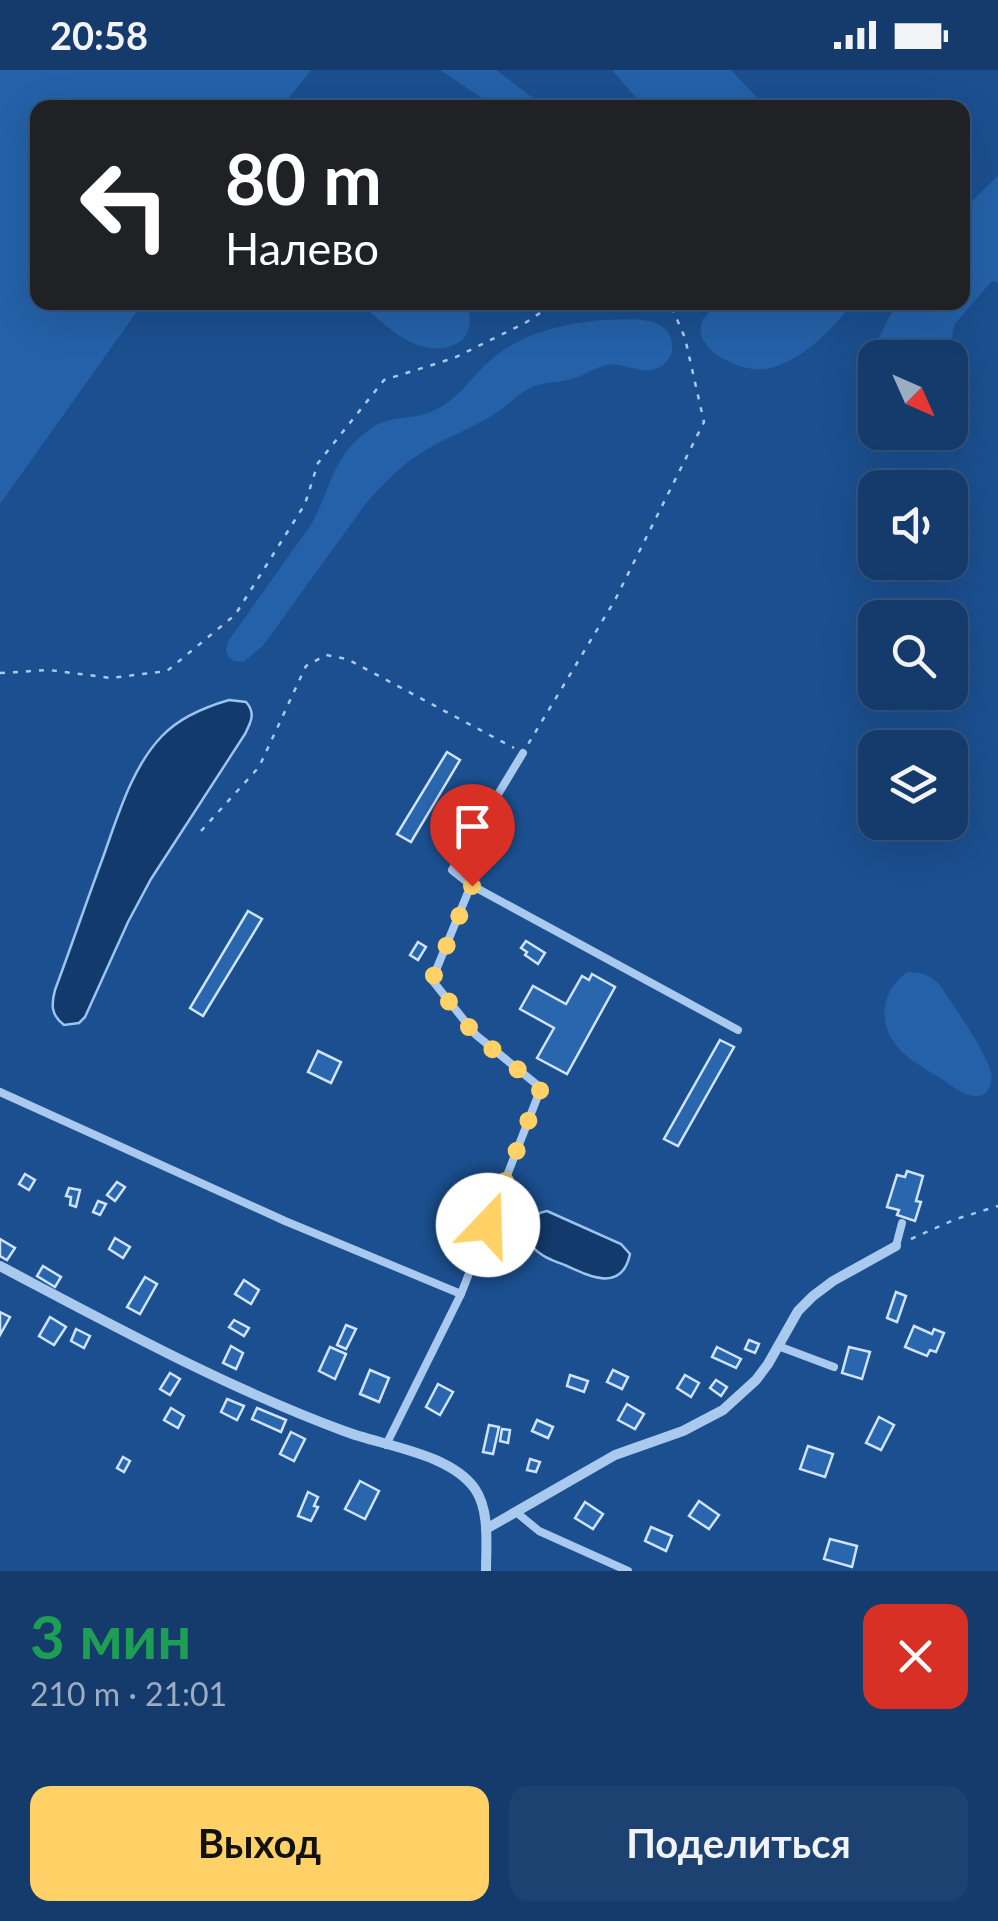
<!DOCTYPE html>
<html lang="ru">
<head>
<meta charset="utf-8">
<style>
  :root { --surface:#143b6b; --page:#1d4271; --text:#f1f3f6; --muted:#9dadc1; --line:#33557e; --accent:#ffd166 }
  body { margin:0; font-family:Lato,sans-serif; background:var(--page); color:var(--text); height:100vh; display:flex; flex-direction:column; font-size:38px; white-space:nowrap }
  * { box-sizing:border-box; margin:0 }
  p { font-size:32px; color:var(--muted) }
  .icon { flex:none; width:55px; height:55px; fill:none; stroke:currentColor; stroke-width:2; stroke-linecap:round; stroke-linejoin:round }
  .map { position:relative; height:1501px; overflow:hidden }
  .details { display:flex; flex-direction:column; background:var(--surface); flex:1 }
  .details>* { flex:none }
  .banner { position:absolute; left:30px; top:30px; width:940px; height:210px; border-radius:20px; box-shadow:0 10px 40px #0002,0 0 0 2px var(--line); background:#202124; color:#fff; overflow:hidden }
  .needle { width:65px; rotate:135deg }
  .tools { position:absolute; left:858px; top:270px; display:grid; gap:20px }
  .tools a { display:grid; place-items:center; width:110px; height:110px; border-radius:20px; background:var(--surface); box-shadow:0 10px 40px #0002,0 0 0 2px var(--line); font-size:50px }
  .pin { position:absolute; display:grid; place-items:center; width:85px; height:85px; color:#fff; margin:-102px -42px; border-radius:50% 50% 50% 0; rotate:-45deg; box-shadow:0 0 10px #0007 }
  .pin .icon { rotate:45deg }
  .me { position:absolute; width:110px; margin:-55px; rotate:21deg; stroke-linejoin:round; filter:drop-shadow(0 0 8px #0008) }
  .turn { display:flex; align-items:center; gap:35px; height:210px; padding:0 30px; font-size:45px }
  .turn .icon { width:130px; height:130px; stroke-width:2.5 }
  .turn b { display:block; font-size:70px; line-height:85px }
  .round { display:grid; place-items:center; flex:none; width:105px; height:105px; border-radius:20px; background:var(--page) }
  .head { display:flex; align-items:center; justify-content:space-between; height:170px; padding:0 30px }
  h1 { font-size:60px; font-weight:700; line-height:75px; color:#1e9e55 }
  .cta { display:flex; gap:20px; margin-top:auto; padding:20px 30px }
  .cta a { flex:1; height:115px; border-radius:20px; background:var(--accent); color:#111; font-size:40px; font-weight:700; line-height:115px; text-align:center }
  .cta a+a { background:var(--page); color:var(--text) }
  .status { display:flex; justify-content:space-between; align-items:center; height:70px; padding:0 50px; background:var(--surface); direction:ltr }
  .status svg { height:28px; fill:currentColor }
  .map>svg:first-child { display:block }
  .green { fill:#2461a8 }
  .water { fill:#123a6d; stroke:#9cc4f0; stroke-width:2.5 }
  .building { fill:#2a66ad; stroke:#cfe3fa; stroke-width:2.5 }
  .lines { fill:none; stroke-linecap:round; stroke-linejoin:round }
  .path { stroke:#a9c9ee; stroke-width:2.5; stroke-dasharray:5 8; stroke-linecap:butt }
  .lane { stroke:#a9c9ee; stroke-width:8 }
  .street { stroke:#a9c9ee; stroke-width:10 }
  .route { stroke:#ffd166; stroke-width:18; stroke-dasharray:0 32.4 }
</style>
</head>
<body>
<div class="status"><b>20:58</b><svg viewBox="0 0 49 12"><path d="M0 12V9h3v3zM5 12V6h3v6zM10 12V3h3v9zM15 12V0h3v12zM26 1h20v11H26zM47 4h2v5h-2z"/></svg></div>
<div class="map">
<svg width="998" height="1501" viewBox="0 0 998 1501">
  <rect width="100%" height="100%" fill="#1b4f8f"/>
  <g class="green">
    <path d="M0 0H311L282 37 38 38V232L143 233 0 434Z"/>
    <path d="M440 0H496L545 37H495Z"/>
    <path d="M612 0H731L766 37H644Z"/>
    <path d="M998 106V213L992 211 954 255 949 287 875 288V318L863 300 888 249 899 233 962 232 963 145 973 130Z"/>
    <path d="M723 232H853V233C831 260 802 292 766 299 744 303 696 283 701 255 703 245 715 238 723 232Z"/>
    <path d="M359 233H465C470 242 472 253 467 263 464 271 456 274 449 277 413 286 384 253 359 233Z"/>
    <path d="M601 250C623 250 670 242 672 275 673 283 669 290 663 295 643 310 624 289 603 296 594 298 585 305 575 308 561 313 544 311 530 318 516 325 506 337 493 345 469 360 442 369 418 385 399 397 383 415 367 432L262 577 243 592 234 591 228 587 226 579 229 570 312 453C328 423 333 390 360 367 389 340 408 354 437 339 461 327 473 304 493 288 523 263 563 254 601 250Z"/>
    <path d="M907 902C922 902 930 905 940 915 952 934 988 984 991 1003 993 1013 989 1026 977 1026 964 1027 952 1016 942 1009 929 1001 914 993 903 983 877 958 878 923 907 902Z"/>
  </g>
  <g class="water">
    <path d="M229 630 246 632C256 643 251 652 245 664L151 809 128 852 85 947 79 953 64 955C51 945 51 935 55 920 71 877 86 833 102 790 117 749 131 698 162 666 180 647 205 637 229 630Z"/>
    <path d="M547 1141 621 1174 630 1184C622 1222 591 1207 567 1196 555 1191 541 1187 533 1177 522 1163 529 1144 547 1141Z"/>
  </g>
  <g class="building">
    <path d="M447 682 460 690 411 772 397 764Z"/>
    <path d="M248 841 262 849 203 946 190 938Z"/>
    <path d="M526 871 545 883 538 894 525 885 527 882 521 878Z"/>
    <path d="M418 872 426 877 418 890 410 885Z"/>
    <path d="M592 904 615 917 567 1004 537 988 554 958 520 939 533 916 566 934 582 906 589 910Z"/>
    <path d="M720 970 734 977 678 1076 664 1069Z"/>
    <path d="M318 981 341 992 331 1013 308 1002Z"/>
    <path d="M907 1101 923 1106 916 1131 921 1132 915 1151 897 1145 899 1140 887 1137 897 1105 905 1107Z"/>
    <path d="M25 1104 35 1110 29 1120 19 1114Z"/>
    <path d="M117 1112 125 1117 115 1131 107 1125Z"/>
    <path d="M69 1118 80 1120 76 1137 70 1135 71 1127 66 1126Z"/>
    <path d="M98 1131 106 1134 100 1145 93 1142Z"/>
    <path d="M115 1168 130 1177 123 1188 109 1179Z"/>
    <path d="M0 1169 15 1178 7 1190 0 1186Z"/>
    <path d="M43 1196 61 1207 55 1217 37 1206Z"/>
    <path d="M145 1207 157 1214 140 1244 127 1237Z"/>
    <path d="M244 1210 259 1220 251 1234 235 1224Z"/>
    <path d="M896 1222 906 1226 897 1252 887 1248Z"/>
    <path d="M0 1242 10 1247 0 1265Z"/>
    <path d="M50 1247 66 1257 54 1275 39 1266Z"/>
    <path d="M234 1250 249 1258 244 1266 229 1257Z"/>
    <path d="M346 1255 356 1259 346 1279 337 1275Z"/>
    <path d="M914 1256 932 1264 934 1259 944 1263 936 1282 930 1280 927 1286 905 1277Z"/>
    <path d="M76 1259 90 1266 84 1278 71 1271Z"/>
    <path d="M749 1270 759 1274 755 1283 745 1279Z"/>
    <path d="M231 1276 243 1283 236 1299 223 1293Z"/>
    <path d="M330 1277 346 1284 335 1309 319 1301Z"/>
    <path d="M717 1277 741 1289 736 1298 712 1287Z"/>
    <path d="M849 1277 870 1282 862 1309 842 1303Z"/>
    <path d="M370 1300 389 1308 379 1332 360 1324Z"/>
    <path d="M613 1300 628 1307 622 1319 607 1312Z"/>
    <path d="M170 1303 180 1309 170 1325 160 1319Z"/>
    <path d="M570 1305 588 1311 584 1322 567 1316Z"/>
    <path d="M685 1305 699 1313 691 1327 677 1318Z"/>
    <path d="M716 1310 727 1317 721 1326 710 1318Z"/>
    <path d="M438 1314 453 1322 440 1345 426 1337Z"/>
    <path d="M227 1329 244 1336 237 1350 221 1342Z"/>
    <path d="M627 1334 644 1344 635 1359 618 1350Z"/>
    <path d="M171 1338 184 1346 178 1358 164 1350Z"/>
    <path d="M257 1338 286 1350 281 1362 252 1349Z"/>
    <path d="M879 1347 894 1355 881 1380 866 1373Z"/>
    <path d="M537 1350 553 1357 548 1368 532 1361Z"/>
    <path d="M489 1355 499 1357 493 1384 483 1382Z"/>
    <path d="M502 1359 510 1360 508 1373 500 1371Z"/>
    <path d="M291 1362 305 1369 294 1391 280 1384Z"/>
    <path d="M808 1376 833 1384 825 1407 800 1399Z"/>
    <path d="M123 1387 130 1391 124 1402 117 1398Z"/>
    <path d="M530 1389 540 1392 536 1402 527 1400Z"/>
    <path d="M360 1411 379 1421 365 1449 345 1439Z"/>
    <path d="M308 1422 318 1427 314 1436 318 1437 311 1451 298 1446Z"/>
    <path d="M699 1431 719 1445 709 1459 689 1446Z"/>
    <path d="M585 1432 603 1444 593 1459 575 1448Z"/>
    <path d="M651 1457 672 1466 666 1481 645 1471Z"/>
    <path d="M830 1469 857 1476 852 1497 824 1489Z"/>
  </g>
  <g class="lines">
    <g class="path">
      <path d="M0 603 49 600 111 608 167 601 235 545 305 434 318 393 384 310 454 288 525 253 555 233H670L685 268 704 352 615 530 527 676"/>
      <path d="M201 761 259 697 306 596 326 585 347 589 514 678"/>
      <path d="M911 1169 956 1149 998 1136"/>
    </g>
    <g class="lane">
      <path d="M471 815 738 960"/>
      <path d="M0 1022 285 1151 461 1224"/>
      <path d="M896 1176 902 1153"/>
      <path d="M778 1276 834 1297"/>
      <path d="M386 1375 461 1224 541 1018 476 965 432 910 471 815 452 800 523 683"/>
      <path d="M516 1442 539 1461 628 1501"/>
    </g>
    <g class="street">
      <path d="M0 1196C112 1255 225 1317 344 1361 383 1376 450 1383 475 1419 490 1441 486 1475 486 1501"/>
      <path d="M486 1459 615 1385 683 1361 723 1340 756 1310 768 1294 798 1241 813 1226 833 1211 896 1176"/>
    </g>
  </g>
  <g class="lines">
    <path class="route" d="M472 816 432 910 476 966 541 1018 488 1155"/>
  </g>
</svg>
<div class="tools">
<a><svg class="needle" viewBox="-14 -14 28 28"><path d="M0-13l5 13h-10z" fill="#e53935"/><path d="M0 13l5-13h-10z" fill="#9dadc1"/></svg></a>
<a><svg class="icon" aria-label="sound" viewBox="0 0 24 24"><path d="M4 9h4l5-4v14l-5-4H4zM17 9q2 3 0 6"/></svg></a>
<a><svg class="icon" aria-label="search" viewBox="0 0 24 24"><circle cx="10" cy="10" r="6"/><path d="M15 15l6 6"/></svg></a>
<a><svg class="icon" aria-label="layers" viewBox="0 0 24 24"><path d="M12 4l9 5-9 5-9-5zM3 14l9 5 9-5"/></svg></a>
</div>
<div class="pin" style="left:472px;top:816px;background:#d93025"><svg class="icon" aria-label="arrive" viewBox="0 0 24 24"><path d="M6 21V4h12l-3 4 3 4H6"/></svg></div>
<svg class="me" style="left:488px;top:1155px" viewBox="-20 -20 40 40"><circle r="19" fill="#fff"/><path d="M0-13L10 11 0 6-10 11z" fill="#ffd166"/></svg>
<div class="banner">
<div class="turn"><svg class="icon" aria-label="left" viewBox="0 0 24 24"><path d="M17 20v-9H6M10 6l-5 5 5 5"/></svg><div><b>80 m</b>Налево</div></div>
</div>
</div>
<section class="details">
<div class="head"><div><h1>3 мин</h1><p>210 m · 21:01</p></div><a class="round" style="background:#d93025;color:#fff"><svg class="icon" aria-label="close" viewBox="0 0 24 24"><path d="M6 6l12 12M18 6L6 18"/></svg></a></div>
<div class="cta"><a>Выход</a><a>Поделиться</a></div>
</section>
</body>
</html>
